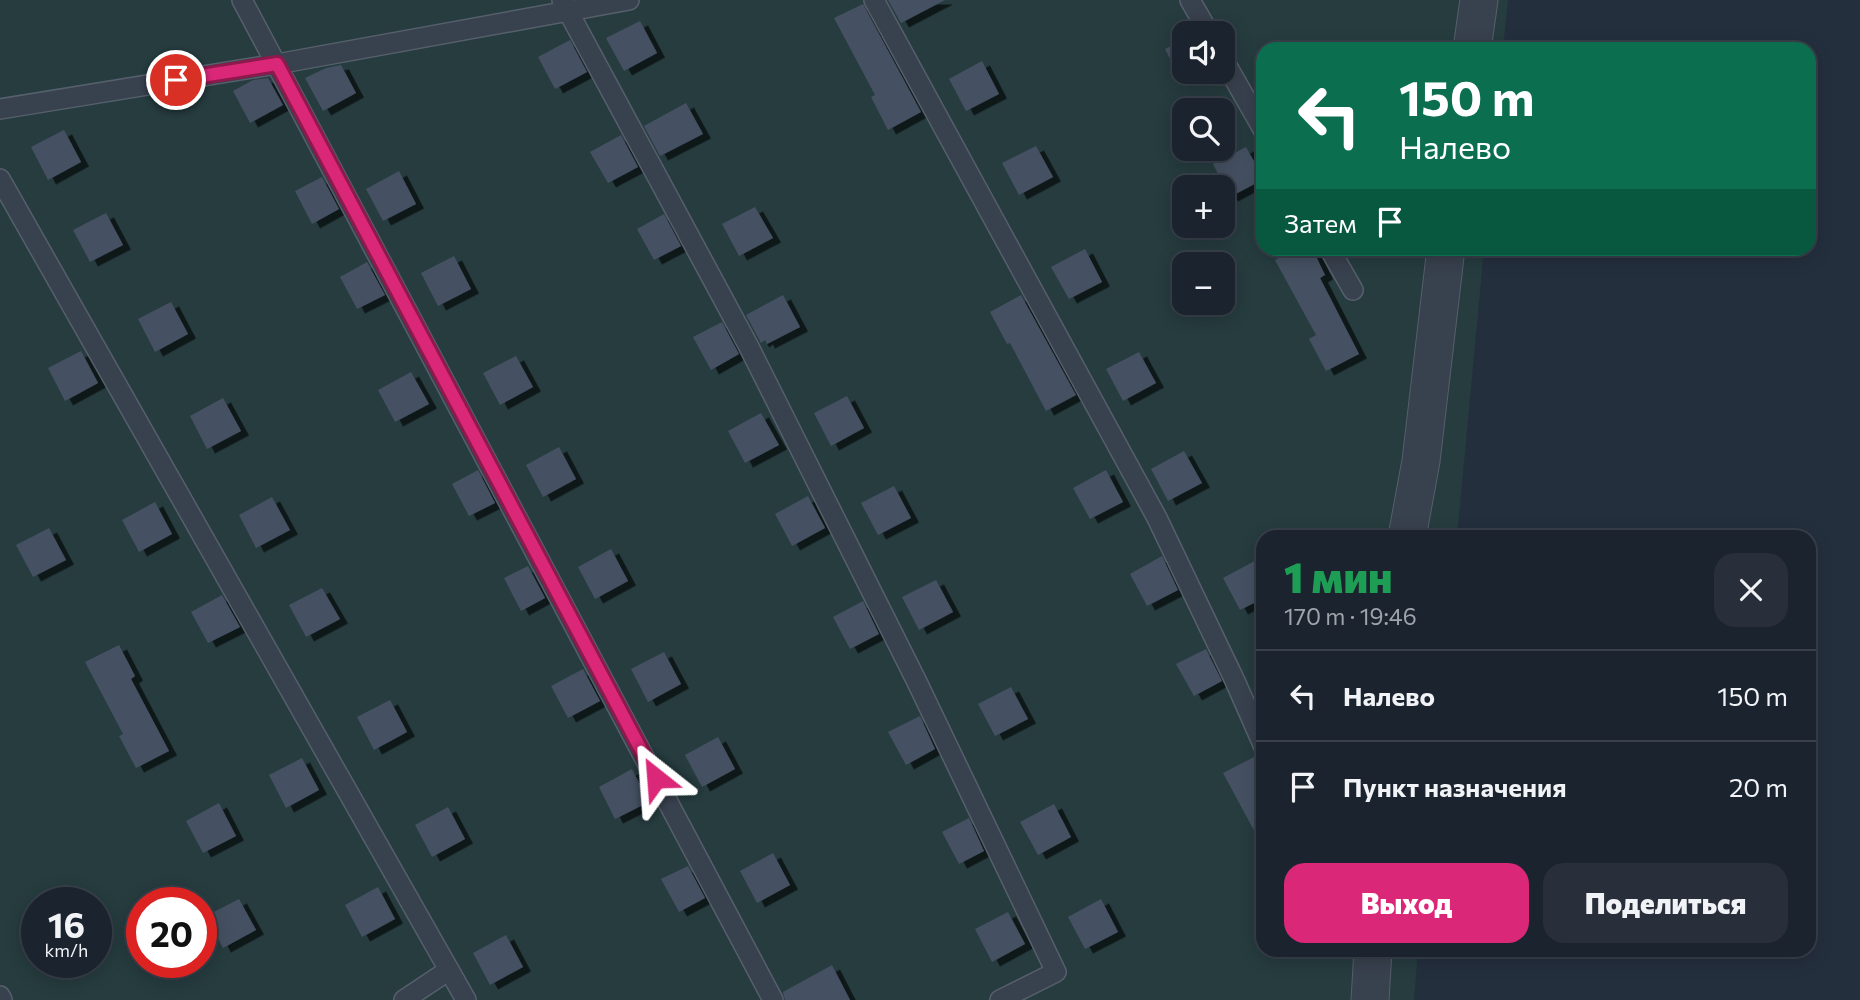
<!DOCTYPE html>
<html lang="ru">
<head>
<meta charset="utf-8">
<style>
  :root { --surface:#1b232e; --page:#282f3a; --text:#f1f3f6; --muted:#a0a4aa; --line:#39404a; --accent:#db2777 }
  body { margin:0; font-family:Commissioner,sans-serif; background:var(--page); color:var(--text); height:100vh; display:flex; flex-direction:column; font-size:26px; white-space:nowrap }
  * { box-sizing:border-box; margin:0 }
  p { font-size:23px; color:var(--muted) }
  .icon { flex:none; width:38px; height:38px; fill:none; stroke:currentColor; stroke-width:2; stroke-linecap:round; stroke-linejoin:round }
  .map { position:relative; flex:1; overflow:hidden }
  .panel { position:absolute; left:1256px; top:530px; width:560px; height:427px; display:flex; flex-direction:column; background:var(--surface); border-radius:21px; box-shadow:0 4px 18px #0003,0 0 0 2px var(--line) }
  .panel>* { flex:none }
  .guide { position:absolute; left:1256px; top:42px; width:560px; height:214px; border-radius:21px; box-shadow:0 4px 18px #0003,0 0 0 2px var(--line); background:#0b6e4f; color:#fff; overflow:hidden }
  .tools { position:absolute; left:1172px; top:21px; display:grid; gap:14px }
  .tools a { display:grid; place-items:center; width:63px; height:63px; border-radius:14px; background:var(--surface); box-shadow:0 4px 18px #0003,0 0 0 2px var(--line); font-size:35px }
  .speed { position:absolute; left:21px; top:887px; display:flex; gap:14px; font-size:35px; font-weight:700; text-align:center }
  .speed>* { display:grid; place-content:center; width:91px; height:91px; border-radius:50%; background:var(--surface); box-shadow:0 4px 18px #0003,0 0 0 2px var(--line); line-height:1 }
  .speed small { font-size:18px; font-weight:400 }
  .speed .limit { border:10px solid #d22; background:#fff; color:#111 }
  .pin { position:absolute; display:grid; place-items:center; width:60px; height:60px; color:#fff; margin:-30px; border:4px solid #fff; border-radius:50%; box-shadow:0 2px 7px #0007 }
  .me { position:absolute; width:77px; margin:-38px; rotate:332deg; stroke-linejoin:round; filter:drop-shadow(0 0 5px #0008) }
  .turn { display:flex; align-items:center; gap:24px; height:147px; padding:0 28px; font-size:32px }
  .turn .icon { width:91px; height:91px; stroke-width:2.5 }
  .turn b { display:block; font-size:49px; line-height:60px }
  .then { display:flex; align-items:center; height:66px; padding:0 28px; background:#0003; gap:14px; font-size:26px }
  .round { display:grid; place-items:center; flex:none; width:74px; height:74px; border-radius:21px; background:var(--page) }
  .summary { display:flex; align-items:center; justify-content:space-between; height:119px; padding:0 28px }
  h1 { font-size:42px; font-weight:800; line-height:52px; color:#1e9e55 }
  .cta { display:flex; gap:14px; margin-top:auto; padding:14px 28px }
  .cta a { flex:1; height:80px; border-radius:21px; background:var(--accent); color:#fff; font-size:28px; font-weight:800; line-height:80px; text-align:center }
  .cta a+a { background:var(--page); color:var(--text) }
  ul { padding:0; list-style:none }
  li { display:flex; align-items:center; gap:21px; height:91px; padding:0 28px; border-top:2px solid var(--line) }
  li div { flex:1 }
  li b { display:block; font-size:26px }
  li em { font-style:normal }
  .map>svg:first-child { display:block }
  .green { fill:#263c3f; fill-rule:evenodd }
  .building { fill:#455162; filter:url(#shadow) }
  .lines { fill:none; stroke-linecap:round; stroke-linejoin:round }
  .lane-casing { stroke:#565f6c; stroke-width:22 }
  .street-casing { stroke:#565f6c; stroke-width:39 }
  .lane { stroke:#38414e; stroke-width:19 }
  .street { stroke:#38414e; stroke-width:37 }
  .route-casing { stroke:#8e194d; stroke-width:18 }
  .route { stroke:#db2777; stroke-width:12 }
</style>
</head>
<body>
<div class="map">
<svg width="1860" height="1000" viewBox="0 0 1860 1000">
  <defs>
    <filter id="shadow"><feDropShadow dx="8" dy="4.5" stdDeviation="0" flood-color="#0009"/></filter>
  </defs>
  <rect width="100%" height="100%" fill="#242f3e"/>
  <path class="green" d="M0 0H1508L1503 49H1264V248L1484 249 1457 537H1264V950H1418L1414 1000H0ZM1185 33H1223V72H1185ZM1185 110H1223V149H1185ZM1185 187H1223V226H1185ZM1185 264H1223V303H1185ZM37 903H96V962H37ZM142 903H201V962H142Z"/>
  <g class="building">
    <path d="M888 0H945L901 23Z"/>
    <path d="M863 4 921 112 888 130 871 97 875 95 834 18Z"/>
    <path d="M640 21 657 53 624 71 606 38Z"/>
    <path d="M1185 39V72H1200L1182 82 1165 49Z"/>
    <path d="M570 40 587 72 555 89 538 57Z"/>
    <path d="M982 61 999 94 966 111 949 79Z"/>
    <path d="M341 65 356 93 323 111 305 78 326 68Z"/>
    <path d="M268 78 283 105 250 123 233 91 253 80Z"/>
    <path d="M686 103 703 134 660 156 644 126Z"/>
    <path d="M64 130 81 162 48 180 31 147Z"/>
    <path d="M621 135 638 167 608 183 590 152Z"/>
    <path d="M1036 146 1053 177 1019 195 1002 163Z"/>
    <path d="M1246 147 1264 179 1230 197 1213 164Z"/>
    <path d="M399 171 416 204 383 221 366 189Z"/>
    <path d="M322 177 339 209 312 224 295 191Z"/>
    <path d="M755 207 773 238 739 256 722 224Z"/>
    <path d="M106 213 123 245 90 262 73 230Z"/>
    <path d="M664 214 681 246 654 260 637 229Z"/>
    <path d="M1297 248H1312L1325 275 1320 278 1359 354 1326 371 1309 339 1316 335 1275 260Z"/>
    <path d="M1085 249 1102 282 1069 299 1051 267Z"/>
    <path d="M454 256 471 289 438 306 421 273Z"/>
    <path d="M367 262 385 295 357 309 340 277Z"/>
    <path d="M783 295 800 327 767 344 765 340 761 343 746 315Z"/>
    <path d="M1021 295 1076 395 1046 411 1010 343 1007 344 990 312Z"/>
    <path d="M171 302 188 334 155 352 138 319Z"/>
    <path d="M722 322 739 354 711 370 693 337Z"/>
    <path d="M81 351 98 383 65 401 48 368Z"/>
    <path d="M1139 352 1156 383 1123 401 1106 369Z"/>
    <path d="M516 356 533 387 500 405 483 373Z"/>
    <path d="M411 372 429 404 395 422 378 390Z"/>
    <path d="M847 396 864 428 831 446 814 413Z"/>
    <path d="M223 398 241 431 207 449 190 416Z"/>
    <path d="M761 413 779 445 745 463 728 431Z"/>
    <path d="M559 447 576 479 543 497 526 465Z"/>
    <path d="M1184 451 1202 483 1168 501 1151 469Z"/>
    <path d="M478 470 495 503 469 516 452 484Z"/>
    <path d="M1106 470 1123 502 1090 519 1073 488Z"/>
    <path d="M894 486 911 518 878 535 861 503Z"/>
    <path d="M808 496 825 528 792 546 775 514Z"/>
    <path d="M272 497 290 530 256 548 239 515Z"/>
    <path d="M155 502 172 534 139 552 122 520Z"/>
    <path d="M49 528 66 560 33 577 16 545Z"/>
    <path d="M611 549 628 581 595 599 578 567Z"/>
    <path d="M1162 556 1178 590 1147 606 1130 574Z"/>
    <path d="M1264 556V598L1240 610 1223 578Z"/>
    <path d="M528 566 545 598 521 611 504 578Z"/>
    <path d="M936 580 953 612 919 630 902 597Z"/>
    <path d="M322 588 340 619 306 637 289 605Z"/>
    <path d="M222 595 240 627 208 643 191 612Z"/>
    <path d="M863 601 879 634 850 649 833 617Z"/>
    <path d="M119 645 135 676 131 679 169 751 136 768 119 736 123 734 85 662Z"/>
    <path d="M1206 649 1222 681 1194 696 1176 664Z"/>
    <path d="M664 652 681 684 648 702 631 669Z"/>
    <path d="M583 669 600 701 568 718 551 686Z"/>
    <path d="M1011 687 1028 719 995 736 978 704Z"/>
    <path d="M390 700 407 732 374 750 357 717Z"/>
    <path d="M920 716 935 749 906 765 888 732Z"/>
    <path d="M718 737 735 769 702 787 685 755Z"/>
    <path d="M1256 756 1264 759V849L1223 773Z"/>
    <path d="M302 758 319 790 286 808 269 775Z"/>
    <path d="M632 769 649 802 615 819 599 787Z"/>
    <path d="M219 803 236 836 203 853 186 821Z"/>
    <path d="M1054 804 1071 837 1038 855 1020 822Z"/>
    <path d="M448 807 465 839 432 857 415 825Z"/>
    <path d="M969 818 984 851 959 864 942 832Z"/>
    <path d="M773 853 790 885 757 903 740 871Z"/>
    <path d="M688 866 705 898 679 912 661 879Z"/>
    <path d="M378 887 395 919 362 937 345 905Z"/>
    <path d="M239 899 256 930 223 948 206 916Z"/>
    <path d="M1101 899 1118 932 1085 949 1068 917Z"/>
    <path d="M1008 912 1025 944 992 962 975 929Z"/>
    <path d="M506 935 523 967 490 985 473 953Z"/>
    <path d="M832 965 850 1000H785L783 992Z"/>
  </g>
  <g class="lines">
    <defs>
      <g id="lane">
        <path d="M242 0 773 1000"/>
        <path d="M562 0 748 345 916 680 1056 972 1000 1000"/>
        <path d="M874 0 1157 518 1235 681 1264 747"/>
        <path d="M1190 0 1209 33"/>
        <path d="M1223 59 1264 131"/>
        <path d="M0 109 277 64 629 0"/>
        <path d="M0 179 466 1000"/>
        <path d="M1329 248 1353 290"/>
        <path d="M0 996 2 1000"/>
        <path d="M404 1000 449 970"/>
      </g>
      <g id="street">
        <path d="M1472 49 1479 0"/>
        <path d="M1407 537 1421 461 1446 248"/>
        <path d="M1370 1000 1373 950"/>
      </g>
    </defs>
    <use href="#lane" class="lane-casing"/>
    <use href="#street" class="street-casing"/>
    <use href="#lane" class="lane"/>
    <use href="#street" class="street"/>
  </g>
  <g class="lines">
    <defs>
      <path id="route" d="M176 80 277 64 656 778"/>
    </defs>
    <use href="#route" class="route-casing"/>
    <use href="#route" class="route"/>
  </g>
</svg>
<div class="tools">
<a><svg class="icon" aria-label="sound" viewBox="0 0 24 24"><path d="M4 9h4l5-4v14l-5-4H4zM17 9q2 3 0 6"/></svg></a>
<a><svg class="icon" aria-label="search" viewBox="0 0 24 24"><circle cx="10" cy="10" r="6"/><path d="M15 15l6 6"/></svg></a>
<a>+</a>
<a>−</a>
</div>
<div class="speed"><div>16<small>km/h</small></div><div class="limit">20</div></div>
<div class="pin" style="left:176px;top:80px;background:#d93025"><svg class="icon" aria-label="arrive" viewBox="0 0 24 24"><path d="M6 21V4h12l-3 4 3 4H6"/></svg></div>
<svg class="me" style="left:656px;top:778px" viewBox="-20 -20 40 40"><path d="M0-17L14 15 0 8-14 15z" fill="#db2777" stroke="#fff" stroke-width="4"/></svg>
<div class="guide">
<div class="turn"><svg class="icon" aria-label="left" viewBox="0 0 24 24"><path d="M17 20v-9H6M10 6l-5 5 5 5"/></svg><div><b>150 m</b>Налево</div></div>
<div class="then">Затем<svg class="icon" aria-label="arrive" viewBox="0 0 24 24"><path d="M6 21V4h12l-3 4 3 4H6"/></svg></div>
</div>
<section class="panel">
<div class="summary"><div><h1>1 мин</h1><p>170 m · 19:46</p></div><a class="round"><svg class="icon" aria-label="close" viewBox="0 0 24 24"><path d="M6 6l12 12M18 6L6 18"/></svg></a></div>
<ul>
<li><svg class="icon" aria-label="left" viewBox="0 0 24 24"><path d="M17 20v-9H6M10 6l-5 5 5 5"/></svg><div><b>Налево</b></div><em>150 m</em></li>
<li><svg class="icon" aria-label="arrive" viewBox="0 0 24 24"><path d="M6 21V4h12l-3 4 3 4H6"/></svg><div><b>Пункт назначения</b></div><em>20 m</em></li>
</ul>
<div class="cta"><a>Выход</a><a>Поделиться</a></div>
</section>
</div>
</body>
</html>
